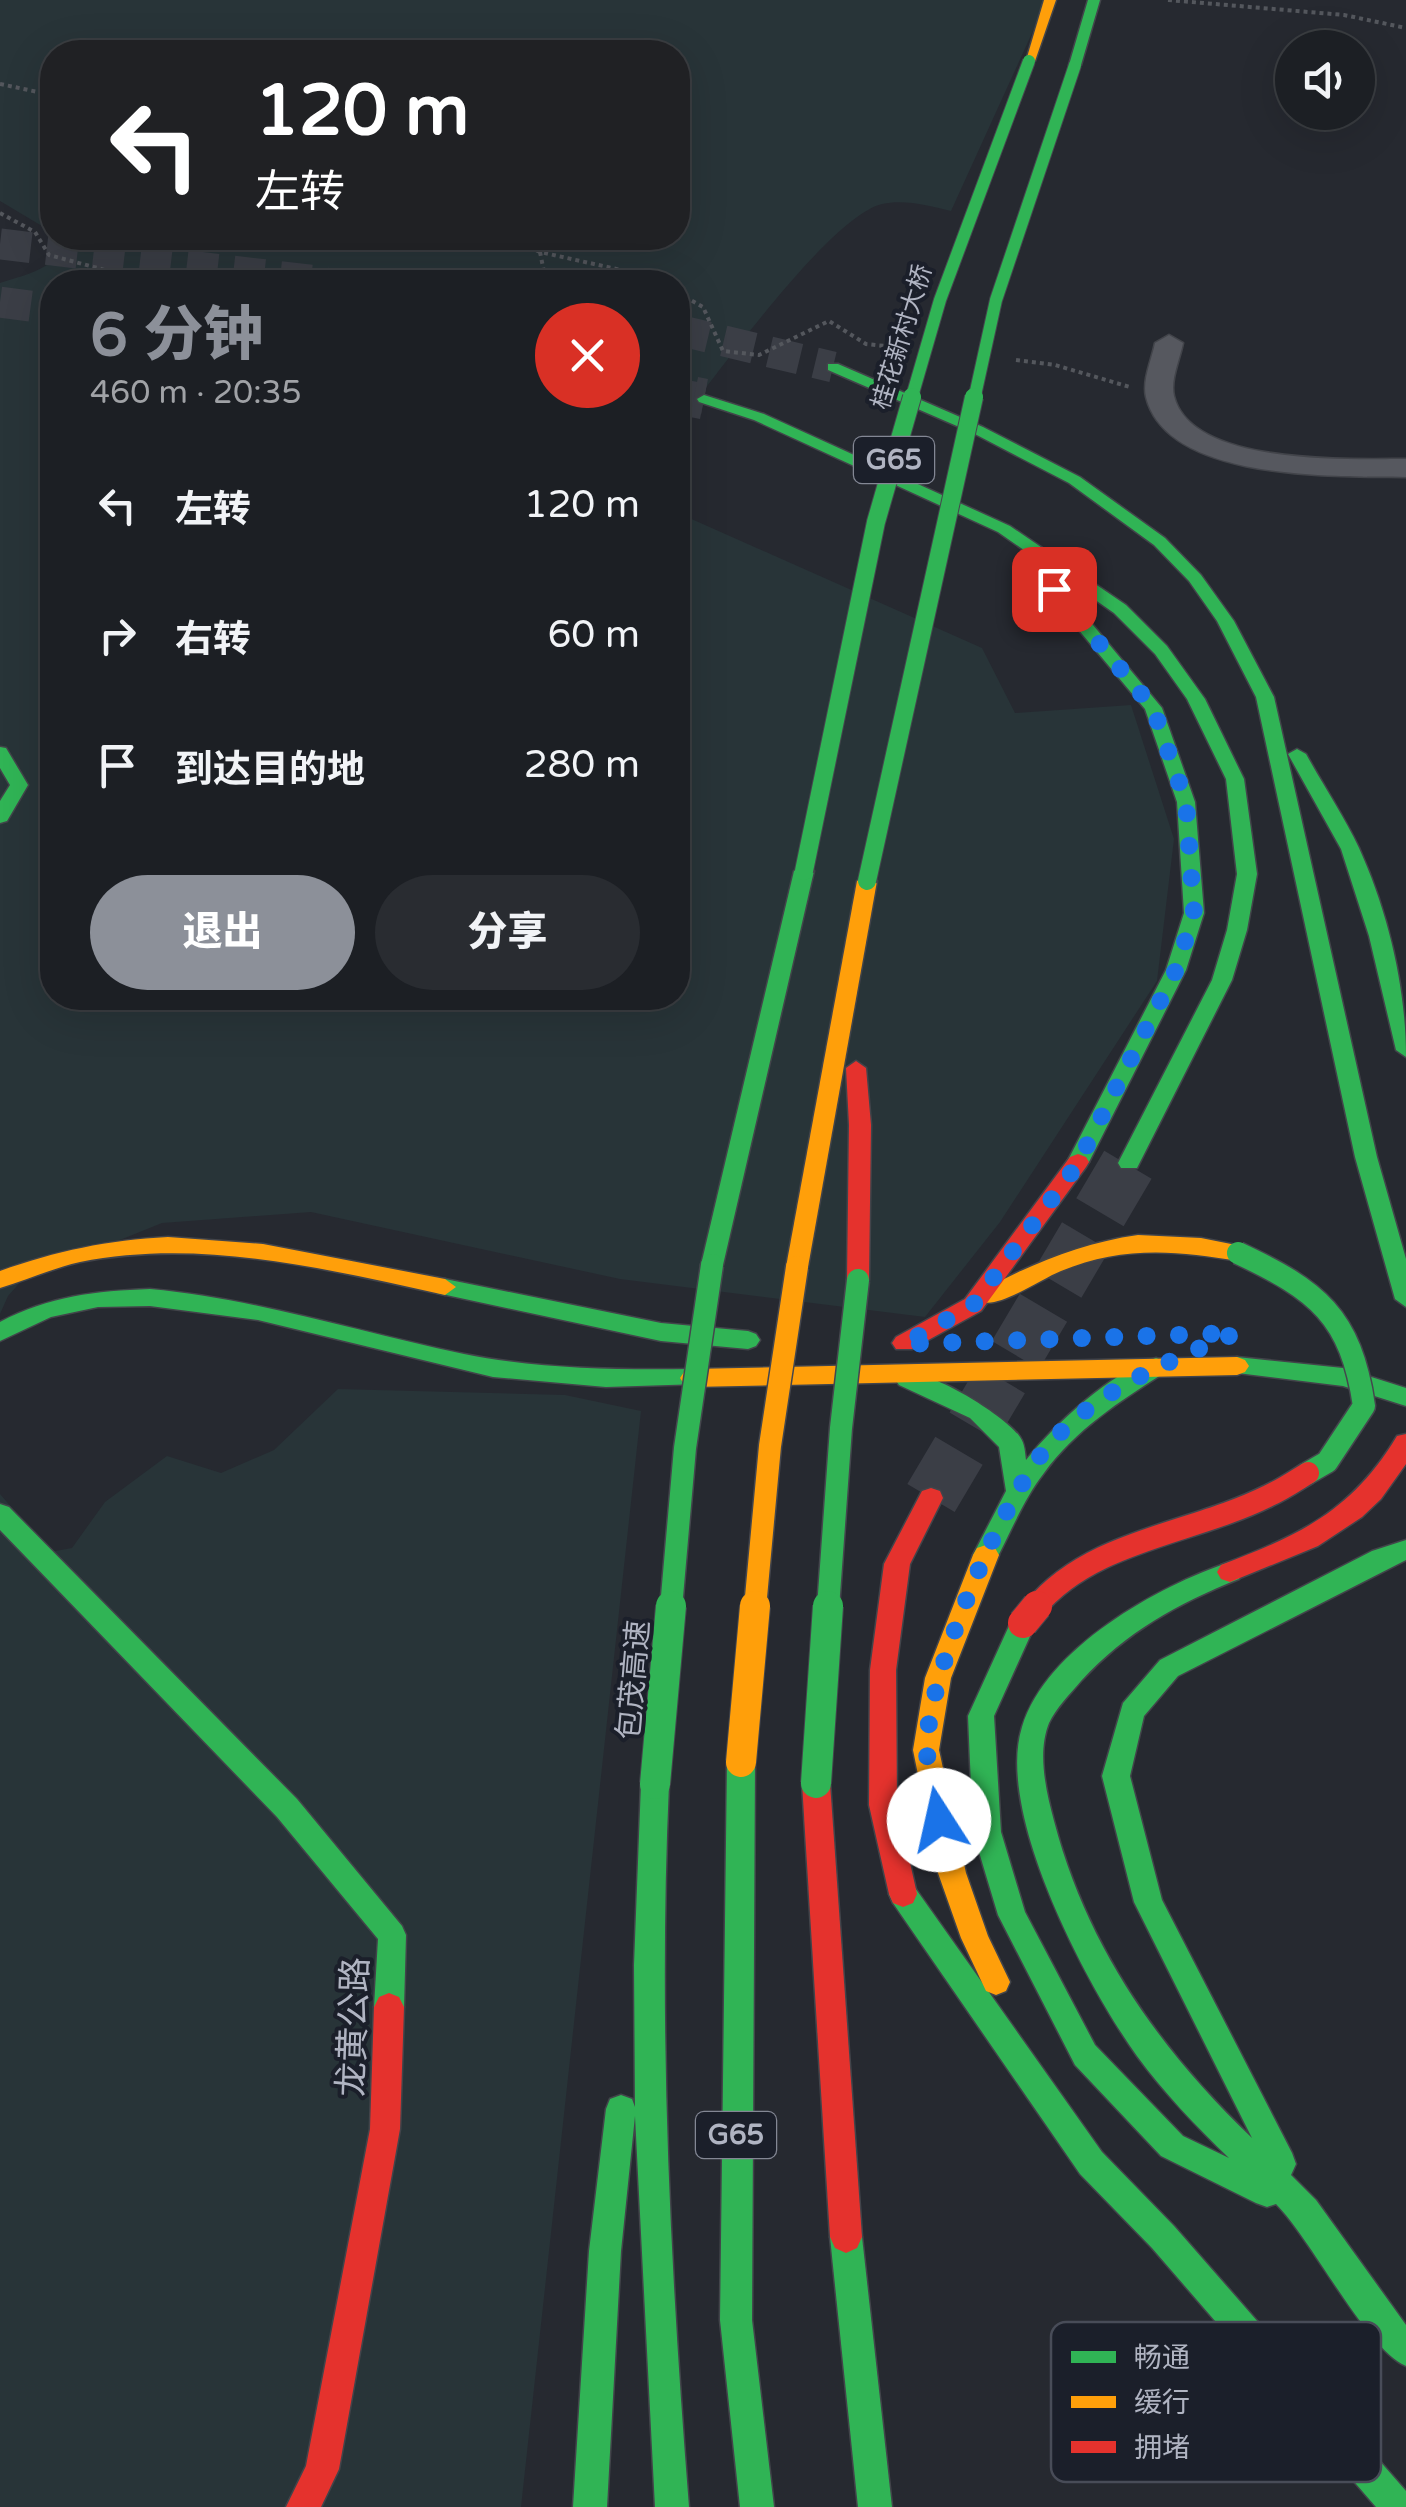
<!DOCTYPE html>
<html lang="zh">
<head>
<meta charset="utf-8">
<style>
  :root { --surface:#1c1f24; --page:#292c31; --text:#f1f3f6; --muted:#a0a2a6; --line:#3a3d41; --accent:#8c9099 }
  body { margin:0; font-family:"Varela Round","Noto Sans SC",sans-serif; background:var(--page); color:var(--text); height:100vh; display:flex; flex-direction:column; font-size:38px; white-space:nowrap }
  * { box-sizing:border-box; margin:0 }
  p { font-size:32px; color:var(--muted) }
  .icon { flex:none; width:55px; height:55px; fill:none; stroke:currentColor; stroke-width:2; stroke-linecap:round; stroke-linejoin:round }
  .map { position:relative; flex:1; overflow:hidden }
  .sheet { position:absolute; left:40px; top:270px; width:650px; height:740px; display:flex; flex-direction:column; background:var(--surface); border-radius:40px; box-shadow:0 10px 40px #0002,0 0 0 2px var(--line) }
  .sheet>* { flex:none }
  .banner { position:absolute; left:40px; top:40px; width:650px; height:210px; border-radius:40px; box-shadow:0 10px 40px #0002,0 0 0 2px var(--line); background:#202124; color:#fff; overflow:hidden }
  .tools { position:absolute; left:1275px; top:30px; display:grid; gap:20px }
  .tools a { display:grid; place-items:center; width:100px; height:100px; border-radius:50%; background:var(--surface); box-shadow:0 10px 40px #0002,0 0 0 2px var(--line); font-size:50px }
  .pin { position:absolute; display:grid; place-items:center; width:85px; height:85px; color:#fff; margin:-42px; border-radius:20px; box-shadow:0 5px 15px #0006 }
  .me { position:absolute; width:110px; margin:-55px; rotate:350deg; stroke-linejoin:round; filter:drop-shadow(0 0 8px #0008) }
  .turn { display:flex; align-items:center; gap:35px; height:210px; padding:0 50px; font-size:45px }
  .turn .icon { width:130px; height:130px; stroke-width:2.5 }
  .turn b { display:block; font-size:70px; line-height:85px }
  .round { display:grid; place-items:center; flex:none; width:105px; height:105px; border-radius:52px; background:var(--page) }
  .overview { display:flex; align-items:center; justify-content:space-between; height:170px; padding:0 50px }
  h1 { font-size:60px; font-weight:800; line-height:75px; color:var(--accent) }
  .cta { display:flex; gap:20px; margin-top:auto; padding:20px 50px }
  .cta a { flex:1; height:115px; border-radius:60px; background:var(--accent); color:#fff; font-size:40px; font-weight:800; line-height:115px; text-align:center }
  .cta a+a { background:var(--page); color:var(--text) }
  ul { padding:0; list-style:none }
  li { display:flex; align-items:center; gap:30px; height:130px; padding:0 50px }
  li div { flex:1 }
  li b { display:block; font-size:38px }
  li em { font-style:normal }
  .map>svg:first-child { display:block }
  .green { fill:#283438 }
  .lines { fill:none; stroke-linecap:round; stroke-linejoin:round }
  .primary-tunnel-far2 { stroke:#3b3e46; stroke-width:31; stroke-dasharray:31 16; stroke-linecap:butt }
  .primary-tunnel-far1 { stroke:#3b3e46; stroke-width:41; stroke-dasharray:41 21; stroke-linecap:butt }
  .primary-tunnel { stroke:#3b3e46; stroke-width:55; stroke-dasharray:55 28; stroke-linecap:butt }
  .street-casing { stroke:#42444a; stroke-width:3 }
  .fast-casing { stroke:#42444a; stroke-width:3 }
  .slow-casing { stroke:#42444a; stroke-width:3 }
  .jam-casing { stroke:#42444a; stroke-width:3 }
  .path { stroke:#54575d; stroke-width:4; stroke-dasharray:4 4; stroke-linecap:butt }
  .street { fill:#56585f; fill-rule:evenodd }
  .fast { fill:#30b455; fill-rule:evenodd }
  .slow { fill:#ff9f0a; fill-rule:evenodd }
  .jam { fill:#e5322d; fill-rule:evenodd }
  .fast-bridge-far3-casing { stroke:#44464d; stroke-width:14; stroke-linecap:butt }
  .fast-bridge-far2-casing { stroke:#44464d; stroke-width:20; stroke-linecap:butt }
  .fast-bridge-far1-casing { stroke:#44464d; stroke-width:25; stroke-linecap:butt }
  .fast-bridge-casing { stroke:#44464d; stroke-width:32; stroke-linecap:butt }
  .slow-bridge-far1-casing { stroke:#44464d; stroke-width:25; stroke-linecap:butt }
  .slow-bridge-casing { stroke:#44464d; stroke-width:32; stroke-linecap:butt }
  .jam-bridge-far1-casing { stroke:#44464d; stroke-width:25; stroke-linecap:butt }
  .jam-bridge-casing { stroke:#44464d; stroke-width:32; stroke-linecap:butt }
  .fast-bridge-far3 { stroke:#30b455; stroke-width:12 }
  .fast-bridge-far2 { stroke:#30b455; stroke-width:18 }
  .fast-bridge-far1 { stroke:#30b455; stroke-width:22 }
  .fast-bridge { stroke:#30b455; stroke-width:30 }
  .slow-bridge-far1 { stroke:#ff9f0a; stroke-width:22 }
  .slow-bridge { stroke:#ff9f0a; stroke-width:30 }
  .jam-bridge-far1 { stroke:#e5322d; stroke-width:22 }
  .jam-bridge { stroke:#e5322d; stroke-width:30 }
  .route { stroke:#1a73e8; stroke-width:18; stroke-dasharray:0 32.4 }
  .labels { text-anchor:middle; dominant-baseline:central; stroke-width:8; stroke-linejoin:round; paint-order:stroke }
  .far-street-label { font-size:25px; fill:#b0b4c2; stroke:#1b1f2a }
  .shield { fill:#1b1f2a; stroke:#838794; stroke-width:2.5 }
  .shield-label { font-size:28px; font-weight:bold; fill:#b0b4c2 }
  .street-label { font-size:30px; fill:#b0b4c2; stroke:#1b1f2a }
  .near-street-label { font-size:35px; fill:#b0b4c2; stroke:#1b1f2a }
  .key { fill:#1b1f2a; stroke:#484c58; stroke-width:2.5 }
  .key-label { font-size:28px; fill:#b0b4c2 }
</style>
</head>
<body>
<div class="map">
<svg width="1406" height="2507" viewBox="0 0 1406 2507">
  <rect width="100%" height="100%" fill="#262930"/>
  <g class="green">
    <path d="M0 0H1047L951 211C930 206 905 199 882 204 829 217 717 375 678 424V282H52V998H678V513L982 648 1015 713 1131 705 1174 839 1157 981 1000 1222 925 1317 620 1279 311 1212 162 1223 23 1279 8 1296 0 1314V283C24 275 54 270 65 244L58 238H678V52H52V232L0 201Z"/>
    <path d="M338 1389 565 1395 641 1411 521 2507H0V1494L50 1552 72 1548 105 1502 167 1456 221 1473 274 1450Z"/>
  </g>
  <g class="lines">
    <g class="primary-tunnel-far2">
      <path d="M0 244 327 282"/>
      <path d="M0 302 52 309"/>
      <path d="M678 330 833 367"/>
      <path d="M678 394 704 399"/>
    </g>
    <path class="primary-tunnel-far1" d="M694 397 704 399"/>
    <path class="primary-tunnel" d="M931 1498 1129 1163"/>
    <defs>
      <path id="street" d="M1169 335 1183 343C1180 359 1170 380 1174 396 1191 466 1351 459 1406 459V477C1338 476 1167 482 1146 397 1142 380 1152 359 1155 343Z"/>
      <g id="fast">
        <path d="M1088 0H1100L1081 65 1075 69 1069 65Z"/>
        <path d="M828 364H838L983 427 1080 477 1165 538 1201 575 1234 621 1274 697 1377 1157 1406 1259V1307L1395 1299 1355 1157 1256 697 1217 621 1189 581 1154 545 1069 483 973 433 828 370Z"/>
        <path d="M704 395 764 414 1010 526 1126 605 1167 646 1205 699 1244 779 1257 874 1247 930 1232 980 1137 1168H1121L1118 1163 1212 980 1227 930 1237 874 1226 779 1187 699 1155 654 1114 613 998 532 754 420 699 402 697 399Z"/>
        <path d="M1047 576 1053 577 1162 708 1195 802 1204 913 1186 970 1089 1162 1078 1170 1067 1162 1166 970 1184 913 1177 802 1145 709 1041 585 1039 581Z"/>
        <path d="M0 747 6 748 28 785 7 821 0 823V801L10 785 0 768Z"/>
        <path d="M1297 749 1306 754C1323 785 1344 816 1359 848 1388 912 1406 987 1406 1057L1396 1050 1369 936 1341 849 1288 754Z"/>
        <path d="M804 865 814 871 723 1265 712 1273 701 1265 794 871Z"/>
        <path d="M445 1279 661 1323 748 1331 756 1334 760 1340 756 1346 748 1349 661 1341 437 1293 434 1287 437 1281Z"/>
        <path d="M150 1289C258 1299 358 1332 464 1354 539 1369 616 1370 692 1369L700 1372 704 1378 700 1384 606 1387 493 1377 258 1320 150 1306 98 1307 51 1317 0 1341V1322C49 1296 96 1291 150 1289Z"/>
        <path d="M1237 1357 1343 1368 1406 1388V1406L1343 1386 1229 1372 1225 1366 1229 1360Z"/>
        <path d="M1156 1358 1164 1361 1168 1367 1164 1373C1120 1401 1075 1430 1044 1473 1023 1500 1011 1532 995 1562L986 1565 977 1562 973 1555 1006 1491 999 1447 970 1418 899 1385 895 1379 899 1373C924 1365 1005 1415 1020 1437 1025 1444 1025 1453 1026 1460 1056 1423 1110 1373 1156 1358Z"/>
        <path d="M0 1504 9 1507 297 1799 402 1926 406 1935 404 2007 399 2017 389 2021 379 2017 374 2007 378 1939 277 1817 0 1530Z"/>
        <path d="M1406 1540V1560L1178 1676 1144 1716 1130 1776 1162 1900 1292 2153 1296 2164 1291 2175 1316 2200 1406 2325V2366C1367 2350 1312 2240 1276 2204L1267 2207 1256 2203 1161 2156 1075 2065 998 1915 973 1832 968 1716 1014 1615 1023 1612 1032 1615 1036 1623 994 1716 1001 1832 1025 1912 1095 2045 1183 2136 1229 2158C1196 2126 1164 2093 1137 2056 1087 1986 995 1813 1022 1727 1046 1648 1158 1586 1230 1562L1239 1565 1243 1572 1239 1579C1178 1603 1126 1632 1081 1681 1070 1694 1056 1708 1049 1723 1037 1753 1046 1791 1054 1821 1087 1947 1159 2049 1252 2138L1134 1902 1102 1776 1123 1703 1160 1660 1372 1551Z"/>
        <path d="M741 1750 751 1754 755 1762 752 2320 774 2507H740L720 2320 727 1762 731 1754Z"/>
        <path d="M655 1772 665 1776 669 1784C658 2026 670 2266 689 2507H655L635 2116 621 2251 607 2507H573L589 2251 606 2109 610 2099 621 2095 632 2099 635 2107 634 1965 641 1784 645 1776Z"/>
        <path d="M903 1881 913 1885 1102 2152 1174 2226 1406 2491V2507H1376L1152 2248 1080 2174 893 1903 889 1894 893 1885Z"/>
        <path d="M846 2221 857 2226 862 2237 892 2507H858L830 2237 835 2226Z"/>
      </g>
      <g id="slow">
        <path d="M1044 0H1056L1035 61 1025 64Z"/>
        <path d="M867 875 877 881 808 1267 797 1275 786 1267 857 881Z"/>
        <path d="M1138 1235 1201 1238 1246 1247 1249 1253 1238 1261C1176 1250 1120 1246 1061 1271 1041 1279 1000 1308 982 1302L979 1296 982 1290C1032 1264 1081 1243 1138 1235Z"/>
        <path d="M168 1237 263 1244 445 1279 456 1287 445 1295C327 1269 201 1238 80 1262 53 1268 27 1280 0 1288V1271C56 1251 108 1240 168 1237Z"/>
        <path d="M1237 1357 1245 1360 1249 1366 1245 1372 1237 1375 692 1387 684 1384 680 1378 684 1372 692 1369Z"/>
        <path d="M986 1545 995 1548 999 1555 951 1678 939 1750 966 1873 988 1936 1010 1982 1006 1991 996 1995 986 1991 961 1938 938 1873 913 1750 925 1678 973 1555 977 1548Z"/>
      </g>
      <g id="jam">
        <path d="M856 1061 866 1068 871 1125 869 1280 858 1288 847 1280 849 1125 846 1068Z"/>
        <path d="M1078 1154 1086 1157 1089 1162 1086 1167 981 1311 912 1349H896L892 1343 896 1337 965 1299 1070 1157Z"/>
        <path d="M1406 1434V1464L1381 1499 1362 1517 1318 1546 1230 1582 1221 1579 1217 1572 1221 1565C1300 1535 1352 1511 1397 1436Z"/>
        <path d="M931 1488 940 1491 943 1498 910 1564 896 1670 897 1805 917 1894 913 1903 903 1907 893 1903 889 1894 869 1805 870 1670 884 1564 922 1491Z"/>
        <path d="M816 1771 826 1775 830 1783 862 2237 857 2248 846 2253 835 2248 830 2237 802 1783 806 1775Z"/>
        <path d="M389 1993 399 1997 404 2007 400 2129 339 2469 321 2507H286L306 2466 370 2129 374 2007 379 1997Z"/>
      </g>
    </defs>
    <use href="#street" class="street-casing"/>
    <use href="#fast" class="fast-casing"/>
    <use href="#slow" class="slow-casing"/>
    <use href="#jam" class="jam-casing"/>
    <g class="path">
      <path d="M1168 0 1344 15 1406 28"/>
      <path d="M0 84 52 95"/>
      <path d="M0 213 35 232 49 255 105 270 192 271 236 282"/>
      <path d="M507 238 540 252 648 276 659 282"/>
      <path d="M540 252 546 282"/>
      <path d="M678 293 703 307 723 351 759 355 829 321 866 344 894 347"/>
      <path d="M1016 360 1055 365 1130 387"/>
    </g>
    <use href="#street" class="street"/>
    <use href="#fast" class="fast"/>
    <use href="#slow" class="slow"/>
    <use href="#jam" class="jam"/>
    <defs>
      <g id="fast-bridge-far3">
        <path d="M911 400 940 300 1029 61"/>
        <path d="M974 400 996 300 1075 65"/>
      </g>
      <g id="fast-bridge-far2">
        <path d="M804 871 876 522 912 397"/>
        <path d="M867 881 974 397"/>
      </g>
      <g id="fast-bridge-far1">
        <path d="M1238 1253C1317 1290 1351 1316 1364 1406L1327 1462 1308 1473"/>
        <path d="M671 1608 685 1448 712 1265"/>
        <path d="M828 1608 841 1428 858 1280"/>
      </g>
      <g id="fast-bridge">
        <path d="M816 1783 828 1606"/>
        <path d="M655 1784 671 1606"/>
      </g>
      <path id="slow-bridge-far1" d="M755 1608 770 1446 797 1267"/>
      <path id="slow-bridge" d="M741 1762 755 1606"/>
      <path id="jam-bridge-far1" d="M1035 1608C1091 1540 1192 1534 1268 1496 1282 1490 1295 1481 1308 1473"/>
      <path id="jam-bridge" d="M1023 1623 1037 1606"/>
    </defs>
    <use href="#fast-bridge-far3" class="fast-bridge-far3-casing"/>
    <use href="#fast-bridge-far2" class="fast-bridge-far2-casing"/>
    <use href="#fast-bridge-far1" class="fast-bridge-far1-casing"/>
    <use href="#fast-bridge" class="fast-bridge-casing"/>
    <use href="#slow-bridge-far1" class="slow-bridge-far1-casing"/>
    <use href="#slow-bridge" class="slow-bridge-casing"/>
    <use href="#jam-bridge-far1" class="jam-bridge-far1-casing"/>
    <use href="#jam-bridge" class="jam-bridge-casing"/>
    <use href="#fast-bridge-far3" class="fast-bridge-far3"/>
    <use href="#fast-bridge-far2" class="fast-bridge-far2"/>
    <use href="#fast-bridge-far1" class="fast-bridge-far1"/>
    <use href="#fast-bridge" class="fast-bridge"/>
    <use href="#slow-bridge-far1" class="slow-bridge-far1"/>
    <use href="#slow-bridge" class="slow-bridge"/>
    <use href="#jam-bridge-far1" class="jam-bridge-far1"/>
    <use href="#jam-bridge" class="jam-bridge"/>
  </g>
  <g class="lines">
    <path class="route" d="M939 1820C935 1798 928 1774 927 1752 923 1684 1006 1488 1054 1439 1103 1387 1172 1360 1236 1333L904 1344 973 1305 1077 1165 1176 970 1194 913 1186 802 1153 708 1054 589"/>
  </g>
  <g class="labels">
    <g class="far-street-label">
      <text transform="translate(902 337) rotate(-73)">桂花新村大桥</text>
    </g>
    <g class="shield">
      <rect x="854" y="437" width="80" height="46" rx="8"/>
      <rect x="696" y="2112" width="80" height="46" rx="8"/>
    </g>
    <g class="shield-label">
      <text x="894" y="460">G65</text>
      <text x="736" y="2135">G65</text>
    </g>
    <g class="street-label">
      <text transform="translate(634 1680) rotate(-85)">包茂高速</text>
    </g>
    <g class="near-street-label">
      <text transform="translate(354 2027) rotate(-88)">龙黄公路</text>
    </g>
  </g>
  <rect x="1051" y="2322" width="330" height="160" rx="15" class="key"/>
  <rect x="1071" y="2351" width="45" height="12" fill="#30b455"/>
  <rect x="1071" y="2396" width="45" height="12" fill="#ff9f0a"/>
  <rect x="1071" y="2441" width="45" height="12" fill="#e5322d"/>
  <g class="key-label">
    <text x="1134" y="2367">畅通</text>
    <text x="1134" y="2412">缓行</text>
    <text x="1134" y="2457">拥堵</text>
  </g>
</svg>
<div class="tools">
<a><svg class="icon" aria-label="sound" viewBox="0 0 24 24"><path d="M4 9h4l5-4v14l-5-4H4zM17 9q2 3 0 6"/></svg></a>
</div>
<div class="pin" style="left:1054px;top:589px;background:#d93025"><svg class="icon" aria-label="arrive" viewBox="0 0 24 24"><path d="M6 21V4h12l-3 4 3 4H6"/></svg></div>
<svg class="me" style="left:939px;top:1820px" viewBox="-20 -20 40 40"><circle r="19" fill="#fff"/><path d="M0-13L10 11 0 6-10 11z" fill="#1a73e8"/></svg>
<div class="banner">
<div class="turn"><svg class="icon" aria-label="left" viewBox="0 0 24 24"><path d="M17 20v-9H6M10 6l-5 5 5 5"/></svg><div><b>120 m</b>左转</div></div>
</div>
<section class="sheet">
<div class="overview"><div><h1>6 分钟</h1><p>460 m · 20:35</p></div><a class="round" style="background:#d93025;color:#fff"><svg class="icon" aria-label="close" viewBox="0 0 24 24"><path d="M6 6l12 12M18 6L6 18"/></svg></a></div>
<ul>
<li><svg class="icon" aria-label="left" viewBox="0 0 24 24"><path d="M17 20v-9H6M10 6l-5 5 5 5"/></svg><div><b>左转</b></div><em>120 m</em></li>
<li><svg class="icon" aria-label="right" viewBox="0 0 24 24"><path d="M7 20v-9h11M14 6l5 5-5 5"/></svg><div><b>右转</b></div><em>60 m</em></li>
<li><svg class="icon" aria-label="arrive" viewBox="0 0 24 24"><path d="M6 21V4h12l-3 4 3 4H6"/></svg><div><b>到达目的地</b></div><em>280 m</em></li>
</ul>
<div class="cta"><a>退出</a><a>分享</a></div>
</section>
</div>
</body>
</html>
